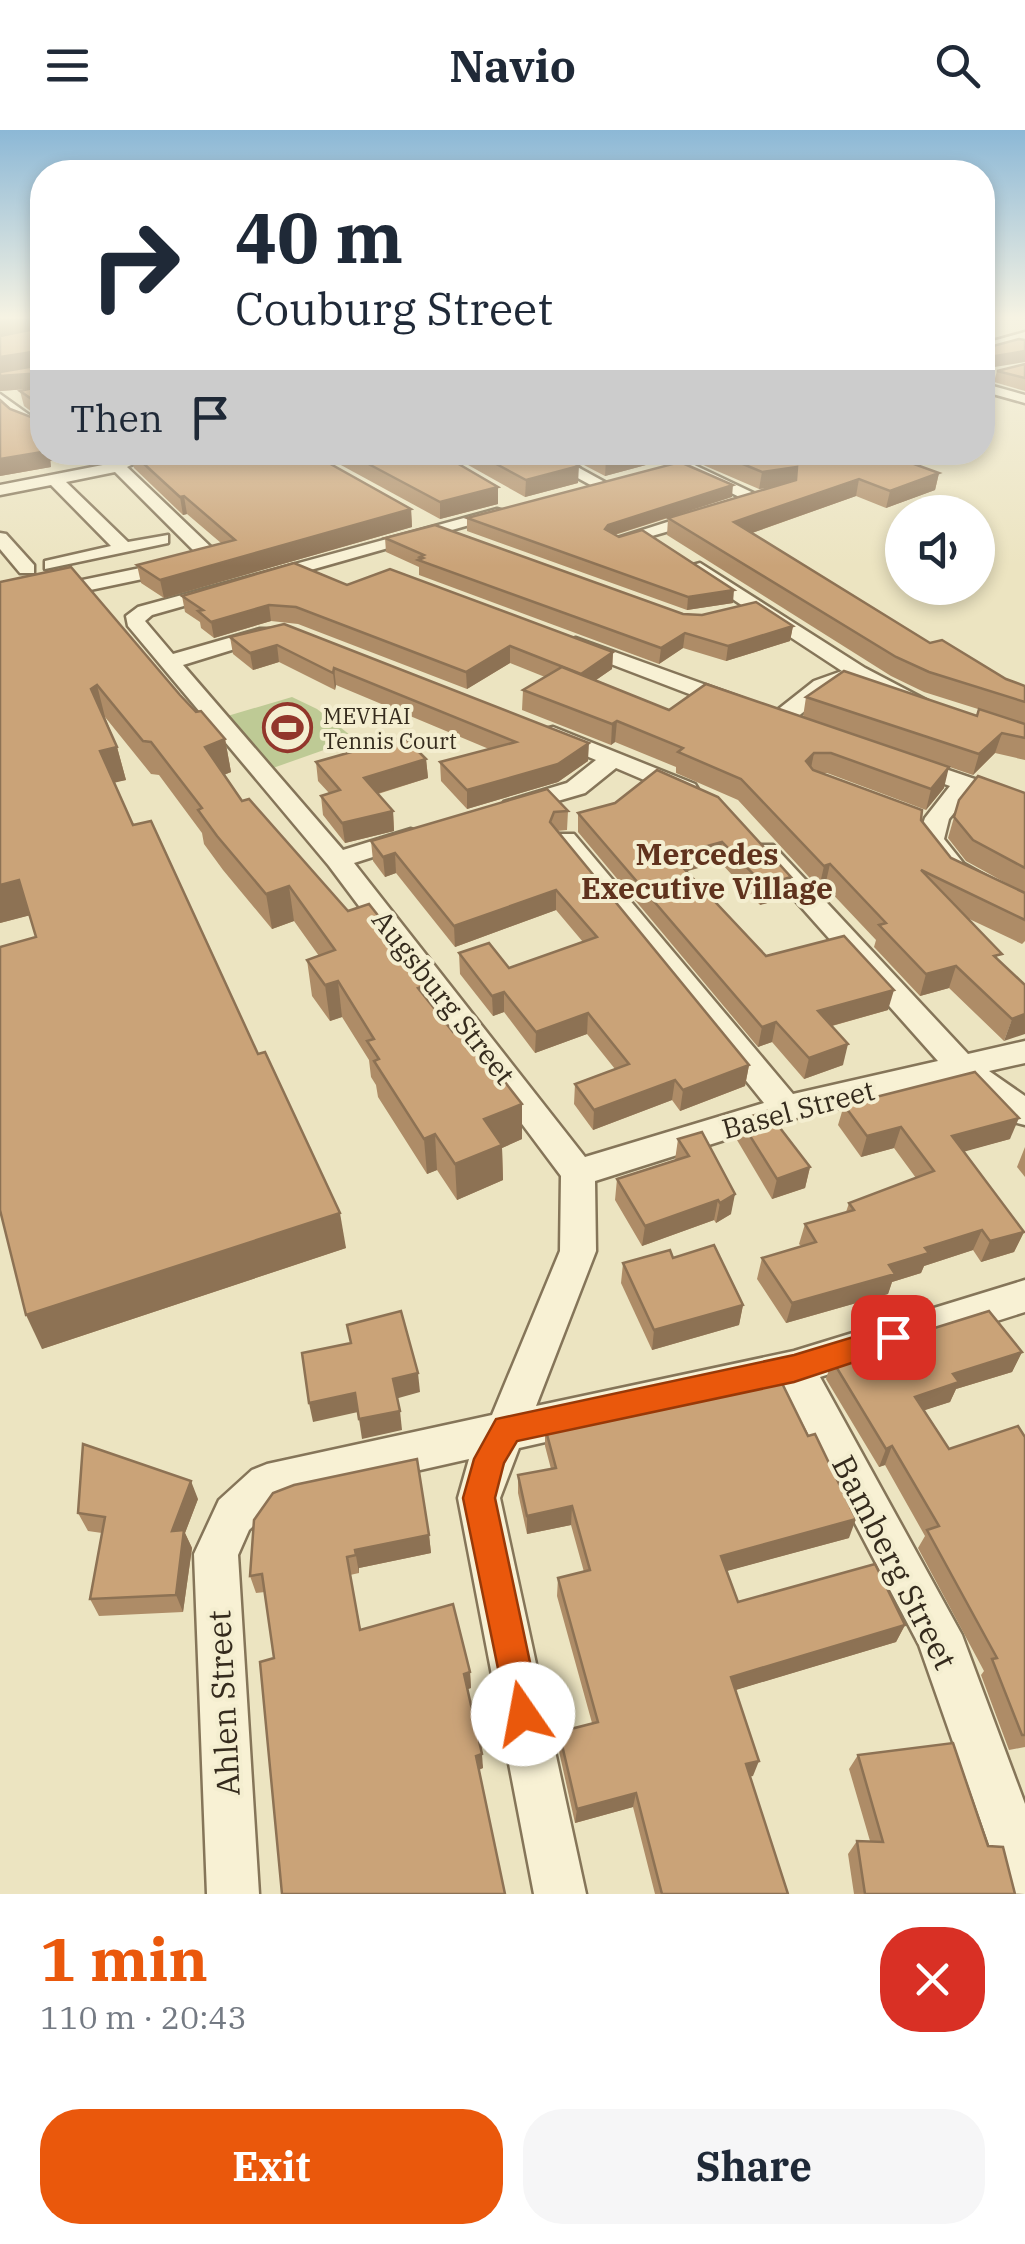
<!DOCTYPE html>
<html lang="en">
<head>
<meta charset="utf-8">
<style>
  :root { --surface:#fff; --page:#f6f6f7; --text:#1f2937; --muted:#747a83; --accent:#ea580c }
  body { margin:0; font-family:"IBM Plex Serif",serif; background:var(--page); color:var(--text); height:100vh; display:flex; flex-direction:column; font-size:38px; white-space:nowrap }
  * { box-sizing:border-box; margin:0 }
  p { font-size:32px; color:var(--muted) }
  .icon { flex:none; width:55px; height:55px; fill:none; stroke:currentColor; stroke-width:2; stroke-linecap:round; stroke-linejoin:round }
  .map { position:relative; height:1764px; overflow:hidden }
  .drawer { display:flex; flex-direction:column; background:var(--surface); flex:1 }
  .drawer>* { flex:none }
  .guide { position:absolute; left:30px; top:30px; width:965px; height:305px; border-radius:40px; box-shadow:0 5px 15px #0003; background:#fff; color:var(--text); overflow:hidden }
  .fabs { position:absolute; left:885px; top:365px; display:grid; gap:20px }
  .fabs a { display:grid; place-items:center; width:110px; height:110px; border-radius:50%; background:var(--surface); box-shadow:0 5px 15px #0003; font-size:50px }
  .pin { position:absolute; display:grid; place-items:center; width:85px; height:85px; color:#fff; margin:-42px; border-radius:20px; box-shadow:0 5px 15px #0006 }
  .me { position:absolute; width:110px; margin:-55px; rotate:348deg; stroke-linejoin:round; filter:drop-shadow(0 0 8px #0008) }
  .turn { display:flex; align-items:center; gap:35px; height:210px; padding:0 40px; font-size:45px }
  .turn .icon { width:130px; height:130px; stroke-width:2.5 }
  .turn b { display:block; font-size:70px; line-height:85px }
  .then { display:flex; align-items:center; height:95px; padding:0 40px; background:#0003; gap:20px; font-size:38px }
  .round { display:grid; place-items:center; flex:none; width:105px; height:105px; border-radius:40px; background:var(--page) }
  .headline { display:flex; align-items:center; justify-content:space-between; height:170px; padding:0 40px }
  h1 { font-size:60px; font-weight:700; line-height:75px; color:var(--accent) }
  .primary-button { display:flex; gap:20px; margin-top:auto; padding:20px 40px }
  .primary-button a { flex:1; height:115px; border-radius:40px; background:var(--accent); color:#fff; font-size:40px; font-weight:700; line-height:115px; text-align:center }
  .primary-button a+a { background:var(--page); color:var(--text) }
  header { display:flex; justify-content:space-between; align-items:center; height:130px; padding:0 40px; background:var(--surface); font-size:45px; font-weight:700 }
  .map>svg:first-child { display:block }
  .green { fill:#beca95 }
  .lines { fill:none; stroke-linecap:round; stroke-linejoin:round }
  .street-casing { stroke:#857559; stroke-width:5 }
  .street { fill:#f8f1d4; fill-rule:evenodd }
  .wall { fill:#ae8c67 }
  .shaded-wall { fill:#8d7254 }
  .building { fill:#caa378; stroke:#8d7254; stroke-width:2.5 }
  .route { fill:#ea580c; stroke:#983908; stroke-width:2.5 }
  .labels { text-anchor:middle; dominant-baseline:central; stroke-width:8; stroke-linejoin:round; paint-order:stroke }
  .far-poi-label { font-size:22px; fill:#352b1d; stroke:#f4eed0; text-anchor:start }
  .street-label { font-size:28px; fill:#352b1d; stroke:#f4eed0 }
  .neighbourhood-label { font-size:30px; font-weight:bold; fill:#60331e; stroke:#f4eed0 }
  .near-street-label { font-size:32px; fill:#352b1d; stroke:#f4eed0 }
</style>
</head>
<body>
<header><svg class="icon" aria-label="menu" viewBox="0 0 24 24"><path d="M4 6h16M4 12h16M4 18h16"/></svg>Navio<svg class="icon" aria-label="search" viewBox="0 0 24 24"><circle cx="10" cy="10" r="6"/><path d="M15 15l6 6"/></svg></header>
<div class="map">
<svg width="1025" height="1764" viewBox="0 0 1025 1764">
  <rect width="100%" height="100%" fill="#ece4c1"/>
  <path class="green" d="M292 567 317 579 355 609 273 638 224 587Z"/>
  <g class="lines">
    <defs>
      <g id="street">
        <path d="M982 189H992L982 193Z"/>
        <path d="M1025 202V210L982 222V214Z"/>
        <path d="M982 253 1025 265V273L982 261Z"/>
        <path d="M0 264 42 294V304L17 292 0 276Z"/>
        <path d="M134 322H158L127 337 214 420V428L190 439 0 479V467L184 429 196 423 115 342 66 352 128 412 168 405V413L45 439V431L111 416 51 355 0 365V355L113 333Z"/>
        <path d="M530 322H550L612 356 598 359Z"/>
        <path d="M646 322H667L764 368 750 372Z"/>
        <path d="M497 379 512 383 152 485 145 491 173 524 260 499H274V507L183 535 343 720 411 699 420 702 424 707 420 712 354 733 585 1027 764 973 556 714 552 709 556 704H574L793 964 938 931 755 725 751 720 755 715H773L968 924 1025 911V933L989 941 1025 966V995L1013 992 956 949 788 990 595 1051 596 1121 536 1276 794 1221 1025 1150V1182L820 1247 962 1505 1025 1674V1764L1006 1763 919 1515 784 1258 519 1318 500 1368 586 1764H534L458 1368 469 1329 278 1372 249 1400 238 1425 259 1764H207L194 1424 219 1370 252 1340 267 1334 492 1285 560 1121 561 1046 329 736 128 496 126 486 138 477Z"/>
        <path d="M705 380 711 381V389L617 416 608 411Z"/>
        <path d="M0 403 6 404 34 435V443H20L0 419Z"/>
        <path d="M700 433 865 538 928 571 925 576H909L857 550 830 561 787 595H771L768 590 771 585 814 551 842 541 693 443V435Z"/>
        <path d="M576 508 742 568 745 573 734 580 726 578 569 518V510Z"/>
        <path d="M553 597 695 654 698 659 695 664H677L616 638 585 663 513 684 504 682 501 677 504 672 567 653 596 630 545 609 542 604 545 599Z"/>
        <path d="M910 627 1025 666V681L970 663 949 689 944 709 964 734 1025 768V787C982 776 943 744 918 709L925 688 950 656 902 639 898 634 902 629Z"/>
      </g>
    </defs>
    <use href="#street" class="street-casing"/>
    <use href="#street" class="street"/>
  </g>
  <g class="wall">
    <path d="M0 189H42L51 337 0 346V270L10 279 41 291V289L24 276 20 261 27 259 0 261 40 197 0 206Z"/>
    <path d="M1025 234V261L994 252 997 241Z"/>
    <path d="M130 322 411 379 412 397 164 468 141 453 137 435 221 413 187 384 183 385 134 338Z"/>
    <path d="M317 322H438L498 357V374L440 389Z"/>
    <path d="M445 322H553L578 353 525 367Z"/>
    <path d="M559 322H660L657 324V332L605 346Z"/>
    <path d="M673 322H881L939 343 935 360 886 378 856 366 752 403 930 513 1006 549 1025 556V630L995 623 973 645 803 587 806 567 977 586 997 585 924 562 891 546 667 405 668 388 615 405 733 473 687 480 467 401V388L732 367 670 387 768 358 759 359Z"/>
    <path d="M385 408 683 484 793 496 790 511 726 531 683 518 659 534 419 445V437L386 422Z"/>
    <path d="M0 452 196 582 225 609 231 642 224 645 242 671 348 781 387 797 388 807 427 869 453 902 522 974V1009L502 1018 503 1050 457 1070 437 1040 427 1044 378 967 376 955 371 947 369 930 342 887 330 891 312 866 307 830 319 826 294 791 272 799 223 740 204 714 202 703 159 645 151 644 105 587 117 617 126 650 114 652 133 695 346 1118 42 1219 36 807 30 785 0 793Z"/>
    <path d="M347 455 613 522 612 539 596 550 669 580 706 554 944 658 926 680 827 643H823L921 690 951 728 1013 757 966 731 948 708 959 670 1025 663V811L1022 814 965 787 1000 831 1025 855 1004 911 949 858 920 866 874 817 876 810 825 756 819 758 738 670 676 643V637L615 612 611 615 522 580 523 560 545 547 510 533 467 559 298 494 271 491 214 508 201 498 200 492 185 482 182 466Z"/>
    <path d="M284 494 588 631 558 652 467 679 441 651 440 632 489 619 336 555 335 560 279 532 253 540 233 524 230 507Z"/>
    <path d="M426 629 428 648 378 664 393 681 394 701 345 713 323 685 321 666 329 663 318 651 316 632Z"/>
    <path d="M657 640 788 767 760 775 720 732 686 741 766 826 888 880 832 896 843 935 804 949 772 912 758 917 578 702V683L615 673Z"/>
    <path d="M547 659 568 681 567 700 557 701 749 935 745 956 680 981 672 970 593 1000 574 974 575 954 615 939 587 904 535 923 504 882 493 886 460 844 459 823 509 838 583 812 556 780 455 817 396 743 385 747 373 731 371 711Z"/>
    <path d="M844 975 1010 1009 964 1021 1024 1102 1014 1122 981 1132 973 1120 924 1136 921 1143 892 1152 888 1164 786 1193 757 1149 762 1128 801 1116 799 1114 805 1094 846 1082 849 1073 916 1048 894 1018 861 1027 838 995Z"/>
    <path d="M740 990 810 1037 805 1058 772 1069 737 1010Z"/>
    <path d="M678 1009 731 1084 716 1093 714 1090 642 1116 615 1070 617 1049 675 1030Z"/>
    <path d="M1025 1017V1047L1017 1037Z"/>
    <path d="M673 1128 743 1175 739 1195 652 1220 621 1153 623 1133Z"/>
    <path d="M1022 1222 1012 1242 956 1259 950 1272 924 1280 949 1319 1025 1307V1617L1009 1620 981 1545 984 1541 918 1418 925 1406 885 1335 879 1337 826 1249 832 1230Z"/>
    <path d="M545 1297 849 1408 726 1441 738 1472 905 1495 896 1512 735 1560 753 1646H750L788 1764H655L633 1677 575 1693 558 1617 559 1602 592 1593 557 1466 558 1448 584 1442 571 1395 527 1404 518 1363V1345L551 1339 545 1316Z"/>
    <path d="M198 1369 185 1403 192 1418 183 1482 99 1486 90 1469 102 1403 88 1401 78 1383Z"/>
    <path d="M429 1405 431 1423 359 1438V1443L350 1445 361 1500 470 1542 471 1558 467 1559 483 1638 479 1640 274 1528 265 1462 256 1463 250 1446Z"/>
    <path d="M858 1625 988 1716 1015 1764H854L848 1724 857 1711H870L849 1639Z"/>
  </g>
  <g class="shaded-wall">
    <path d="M12 189H39L41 196 0 206V191Z"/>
    <path d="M38 221 41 235 0 242V227Z"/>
    <path d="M1025 221V232L982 239 984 228Z"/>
    <path d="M41 243 42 258 0 261V246Z"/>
    <path d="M42 322H97L50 331 51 337 0 346V329Z"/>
    <path d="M633 322H660L657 324V332L605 346 606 329Z"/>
    <path d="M579 336 578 353 525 367 526 350Z"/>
    <path d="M797 337 794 354 759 359 762 342Z"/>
    <path d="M939 343 935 360 886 378 890 361Z"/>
    <path d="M859 349 856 366 732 410 734 392Z"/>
    <path d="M733 355 732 367 607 407 605 399 608 395Z"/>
    <path d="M498 357V374L440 389V372Z"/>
    <path d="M184 366 187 384 183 385 180 367Z"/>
    <path d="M411 379 412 397 164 468 160 450Z"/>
    <path d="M734 460 733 473 687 480 688 467Z"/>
    <path d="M269 475 271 491 214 508 211 492Z"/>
    <path d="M793 496 790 511 726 531 728 516Z"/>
    <path d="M685 503 683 518 659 534 661 518Z"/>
    <path d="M277 515 279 532 253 540 250 523Z"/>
    <path d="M510 516V533L467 559 466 542Z"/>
    <path d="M613 522 612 539 580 561 581 544Z"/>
    <path d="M334 538 336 555 335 560 333 543Z"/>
    <path d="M97 555 105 587 99 591 91 559Z"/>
    <path d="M617 591 615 612 611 615 612 594Z"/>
    <path d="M1002 603 995 623 973 645 979 624Z"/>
    <path d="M225 609 231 642 211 650 205 617Z"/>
    <path d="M589 613 588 631 558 652 467 679V660Z"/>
    <path d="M117 617 126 650 109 654 100 621Z"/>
    <path d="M814 623 810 643 806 631Z"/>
    <path d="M426 629 428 648 366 667 364 648Z"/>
    <path d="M949 637 944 658 926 680 931 659Z"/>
    <path d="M393 681 394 701 345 713 342 693Z"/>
    <path d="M722 712 720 732 670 746 672 726Z"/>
    <path d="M395 723 396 743 385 747 383 727Z"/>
    <path d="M830 734 825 756 819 758 824 736Z"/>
    <path d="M791 747 788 767 760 775 764 755Z"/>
    <path d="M19 750 31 785 0 793V755Z"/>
    <path d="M289 756 294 791 272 799 266 764Z"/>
    <path d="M556 760V780L455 817 454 796Z"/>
    <path d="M956 836 949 858 920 866 926 844Z"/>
    <path d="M338 851 342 887 330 891 325 855Z"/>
    <path d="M426 855 428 891 418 858Z"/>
    <path d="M894 860 888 880 813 901 818 881Z"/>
    <path d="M504 862V882L493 886 492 866Z"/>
    <path d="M588 883 587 904 535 923 536 902Z"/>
    <path d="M1025 884V904L1004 911 1012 889Z"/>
    <path d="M776 892 772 912 758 917 762 897Z"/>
    <path d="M848 914 843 935 804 949 809 928Z"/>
    <path d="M749 935 745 956 680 981 683 960Z"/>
    <path d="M675 950 672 970 593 1000 594 980Z"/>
    <path d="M522 974V1009L502 1018 503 1050 457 1070 455 1034 484 989Z"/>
    <path d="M1019 988 1010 1009 945 1027 952 1006Z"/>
    <path d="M901 997 894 1018 861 1027 867 1006Z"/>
    <path d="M435 1004 437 1040 427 1044 424 1009Z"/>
    <path d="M810 1037 805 1058 772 1069 777 1049Z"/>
    <path d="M735 1064 731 1084 716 1093 720 1073Z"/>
    <path d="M718 1070 714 1090 642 1116 645 1096Z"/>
    <path d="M340 1083 346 1118 42 1219 26 1185Z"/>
    <path d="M982 1100 973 1120 924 1136 921 1143 892 1152 888 1164 786 1193 792 1173 889 1135 925 1118Z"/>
    <path d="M1024 1102 1014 1122 981 1132 990 1111Z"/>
    <path d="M743 1175 739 1195 652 1220 654 1200Z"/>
    <path d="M1022 1222 1012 1242 956 1259 950 1272 907 1286 915 1267 953 1244Z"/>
    <path d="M418 1243 420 1262 395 1269 393 1249Z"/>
    <path d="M355 1263 358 1282 313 1292 309 1273Z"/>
    <path d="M400 1281 402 1300 362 1309 359 1289Z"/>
    <path d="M892 1316 885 1335 879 1337 886 1319Z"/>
    <path d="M191 1351 198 1369 185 1403 192 1418 183 1482 176 1465 172 1401Z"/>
    <path d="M572 1376 571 1395 527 1404V1386Z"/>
    <path d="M856 1389 849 1408 716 1444 721 1426Z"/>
    <path d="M429 1405 431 1423 359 1438V1443L355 1420Z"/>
    <path d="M905 1495 896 1512 726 1563 731 1547Z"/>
    <path d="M470 1542 471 1558 465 1560 464 1544Z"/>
    <path d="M482 1624 483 1638 477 1640 476 1626Z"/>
    <path d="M759 1631 753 1646 740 1649 746 1634Z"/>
    <path d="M636 1663 633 1677 575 1693 577 1679Z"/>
  </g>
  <g class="building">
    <path d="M42 189V322L0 329V270L10 279 41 291 40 275 20 261 41 256V243L0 246V242L41 235 42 225 38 221 0 227V206L40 198Z"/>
    <path d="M1019 209 1025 210V221L984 228 982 232V219Z"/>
    <path d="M1025 234V248L997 241Z"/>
    <path d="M131 322H309L411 379 160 450 137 435 235 410 184 366 180 367Z"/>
    <path d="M346 322H438L498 357 440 372Z"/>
    <path d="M474 322H553L579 336 526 350Z"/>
    <path d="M592 322H633L606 329Z"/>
    <path d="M714 322H881L939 343 890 361 859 349 734 392 930 513 942 510 1006 549 1025 556V572L929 542 896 527 668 388 796 350 797 337 762 342Z"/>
    <path d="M680 332 733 355 608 395 605 399 619 407 642 400 734 460 688 467 467 388Z"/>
    <path d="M435 395 683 484 702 485 756 472 793 496 728 516 685 503 661 518 418 430 423 428 420 427 424 425 385 408Z"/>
    <path d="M294 433 347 455 390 439 613 522 581 544 510 516 466 542 296 477 269 475 211 492 198 481 203 480 182 466Z"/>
    <path d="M71 437 180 565 196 582 201 581 225 609 205 617 242 671 249 669 348 781 369 774 387 797 382 799 426 855 418 858 453 902 463 898 522 974 484 989 502 1015 455 1034 435 1004 424 1009 374 931 379 929 367 911 374 909 338 851 325 855 307 830 335 820 289 756 266 764 217 706 198 680 202 678 151 612 143 611 97 555 91 559 117 617 100 621 133 695 151 691 258 924 265 922 340 1083 26 1185 0 1080V817L36 807 19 750 0 755V452Z"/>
    <path d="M284 494 589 613 558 634 467 660 440 632 516 612 334 538 333 543 277 515 250 523 230 507Z"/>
    <path d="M562 537 669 580 706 554 949 637 931 659 831 623H814L806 631 813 640 922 680 921 690 951 728 1025 763V790L921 740 1002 824 994 826 1025 855V884L1012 889 956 836 926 844 879 795 886 793 830 734 824 736 741 649 678 622 683 618 617 591 612 594 523 560Z"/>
    <path d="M844 541 977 586 979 579 1025 594V608L1002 603 979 624 806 567Z"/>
    <path d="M404 607 426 629 364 648 393 681 342 693 321 666 340 660 316 632Z"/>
    <path d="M657 640 718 667 791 747 764 755 722 712 672 726 766 826 844 806 894 860 818 881 848 914 809 928 776 892 762 897 578 683 615 673Z"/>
    <path d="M978 646 1025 663V738L973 710 954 687 959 670Z"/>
    <path d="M547 659 568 681 554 682 550 692 749 935 683 960 675 950 594 980 575 954 629 934 588 883 536 902 504 862 492 866 459 823 489 813 509 838 597 807 556 760 454 796 395 723 383 727 371 711Z"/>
    <path d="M975 942 1019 988 952 1006 1024 1102 990 1111 982 1100 925 1118 929 1123 889 1135 895 1144 792 1173 762 1128 816 1112 805 1094 854 1080 849 1073 934 1041 901 997 867 1006 844 975Z"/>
    <path d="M767 981 810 1037 777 1049 740 990Z"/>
    <path d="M702 1002 735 1064 720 1073 718 1070 645 1096 617 1049 689 1026 678 1009Z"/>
    <path d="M714 1115 743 1175 654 1200 623 1133 670 1120 673 1128Z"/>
    <path d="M401 1181 418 1243 393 1249 400 1281 359 1289 355 1263 309 1273 302 1223 351 1213 347 1195Z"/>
    <path d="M989 1181 1022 1222 953 1244 959 1252 915 1267 949 1319 1018 1296 1025 1307V1605H1022L992 1529 997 1528 927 1400 939 1396 892 1316 886 1319 832 1230Z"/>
    <path d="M778 1245 808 1306 815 1304 856 1389 721 1426 738 1472 875 1434 905 1495 731 1547 759 1631 746 1634 788 1764H662L636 1663 577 1679 559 1602 598 1592 558 1448 590 1440 572 1376 527 1386 518 1345 556 1338 545 1297Z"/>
    <path d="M83 1314 191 1351 172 1401 184 1400 176 1465 90 1469 105 1387 78 1383Z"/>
    <path d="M417 1329 429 1405 355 1420 356 1425 347 1427 360 1500 453 1474 470 1542 464 1544 482 1624 476 1626 505 1764H282L260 1532 274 1528 262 1444 250 1446 254 1390 273 1363 294 1355Z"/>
    <path d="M953 1613 988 1716 1003 1717 1015 1764H865L857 1711 883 1712 858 1625Z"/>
  </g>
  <linearGradient id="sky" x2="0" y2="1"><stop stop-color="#8cb8d6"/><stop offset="0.43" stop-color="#f6f3e3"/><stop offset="1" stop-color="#f6f3e3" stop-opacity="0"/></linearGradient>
  <rect width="1025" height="436" fill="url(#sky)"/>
  <path class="route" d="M893 1195 903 1198 908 1207 903 1216 794 1252 517 1311 504 1333 495 1368 541 1584 536 1597 523 1602 510 1597 463 1368 474 1329 496 1289 794 1225Z"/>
  <defs>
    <symbol id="stadium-ring" viewBox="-11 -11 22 22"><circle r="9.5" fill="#f4eed0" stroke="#92362b" stroke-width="1.5"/><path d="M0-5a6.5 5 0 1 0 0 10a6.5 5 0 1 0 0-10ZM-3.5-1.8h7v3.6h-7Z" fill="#92362b"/></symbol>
  </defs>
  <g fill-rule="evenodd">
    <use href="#stadium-ring" x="260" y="570" width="55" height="55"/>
  </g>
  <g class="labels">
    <g class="far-poi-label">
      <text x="323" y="585">MEVHAI<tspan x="323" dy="25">Tennis Court</tspan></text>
    </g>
    <g class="street-label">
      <text transform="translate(444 867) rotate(52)">Augsburg Street</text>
      <text transform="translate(798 979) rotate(-15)">Basel Street</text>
    </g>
    <g class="neighbourhood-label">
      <text x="707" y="723">Mercedes<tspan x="707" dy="34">Executive Village</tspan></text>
    </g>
    <g class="near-street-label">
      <text transform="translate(895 1432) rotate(63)">Bamberg Street</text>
      <text transform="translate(223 1573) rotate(-93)">Ahlen Street</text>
    </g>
  </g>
</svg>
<div class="fabs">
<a><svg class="icon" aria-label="sound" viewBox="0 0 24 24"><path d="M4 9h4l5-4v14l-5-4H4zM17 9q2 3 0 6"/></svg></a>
</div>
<div class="pin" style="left:893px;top:1207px;background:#d93025"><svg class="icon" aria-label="arrive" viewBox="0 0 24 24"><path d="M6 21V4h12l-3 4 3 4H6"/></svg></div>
<svg class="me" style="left:523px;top:1584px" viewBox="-20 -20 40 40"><circle r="19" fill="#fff"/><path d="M0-13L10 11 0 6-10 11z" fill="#ea580c"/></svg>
<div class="guide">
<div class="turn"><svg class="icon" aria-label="right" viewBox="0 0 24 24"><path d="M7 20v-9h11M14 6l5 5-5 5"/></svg><div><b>40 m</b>Couburg Street</div></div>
<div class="then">Then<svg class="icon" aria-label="arrive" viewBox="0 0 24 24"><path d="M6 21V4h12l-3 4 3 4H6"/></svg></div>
</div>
</div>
<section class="drawer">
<div class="headline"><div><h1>1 min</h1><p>110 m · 20:43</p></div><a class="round" style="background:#d93025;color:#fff"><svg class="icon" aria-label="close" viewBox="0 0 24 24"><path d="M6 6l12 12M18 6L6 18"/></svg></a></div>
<div class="primary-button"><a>Exit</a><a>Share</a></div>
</section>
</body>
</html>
